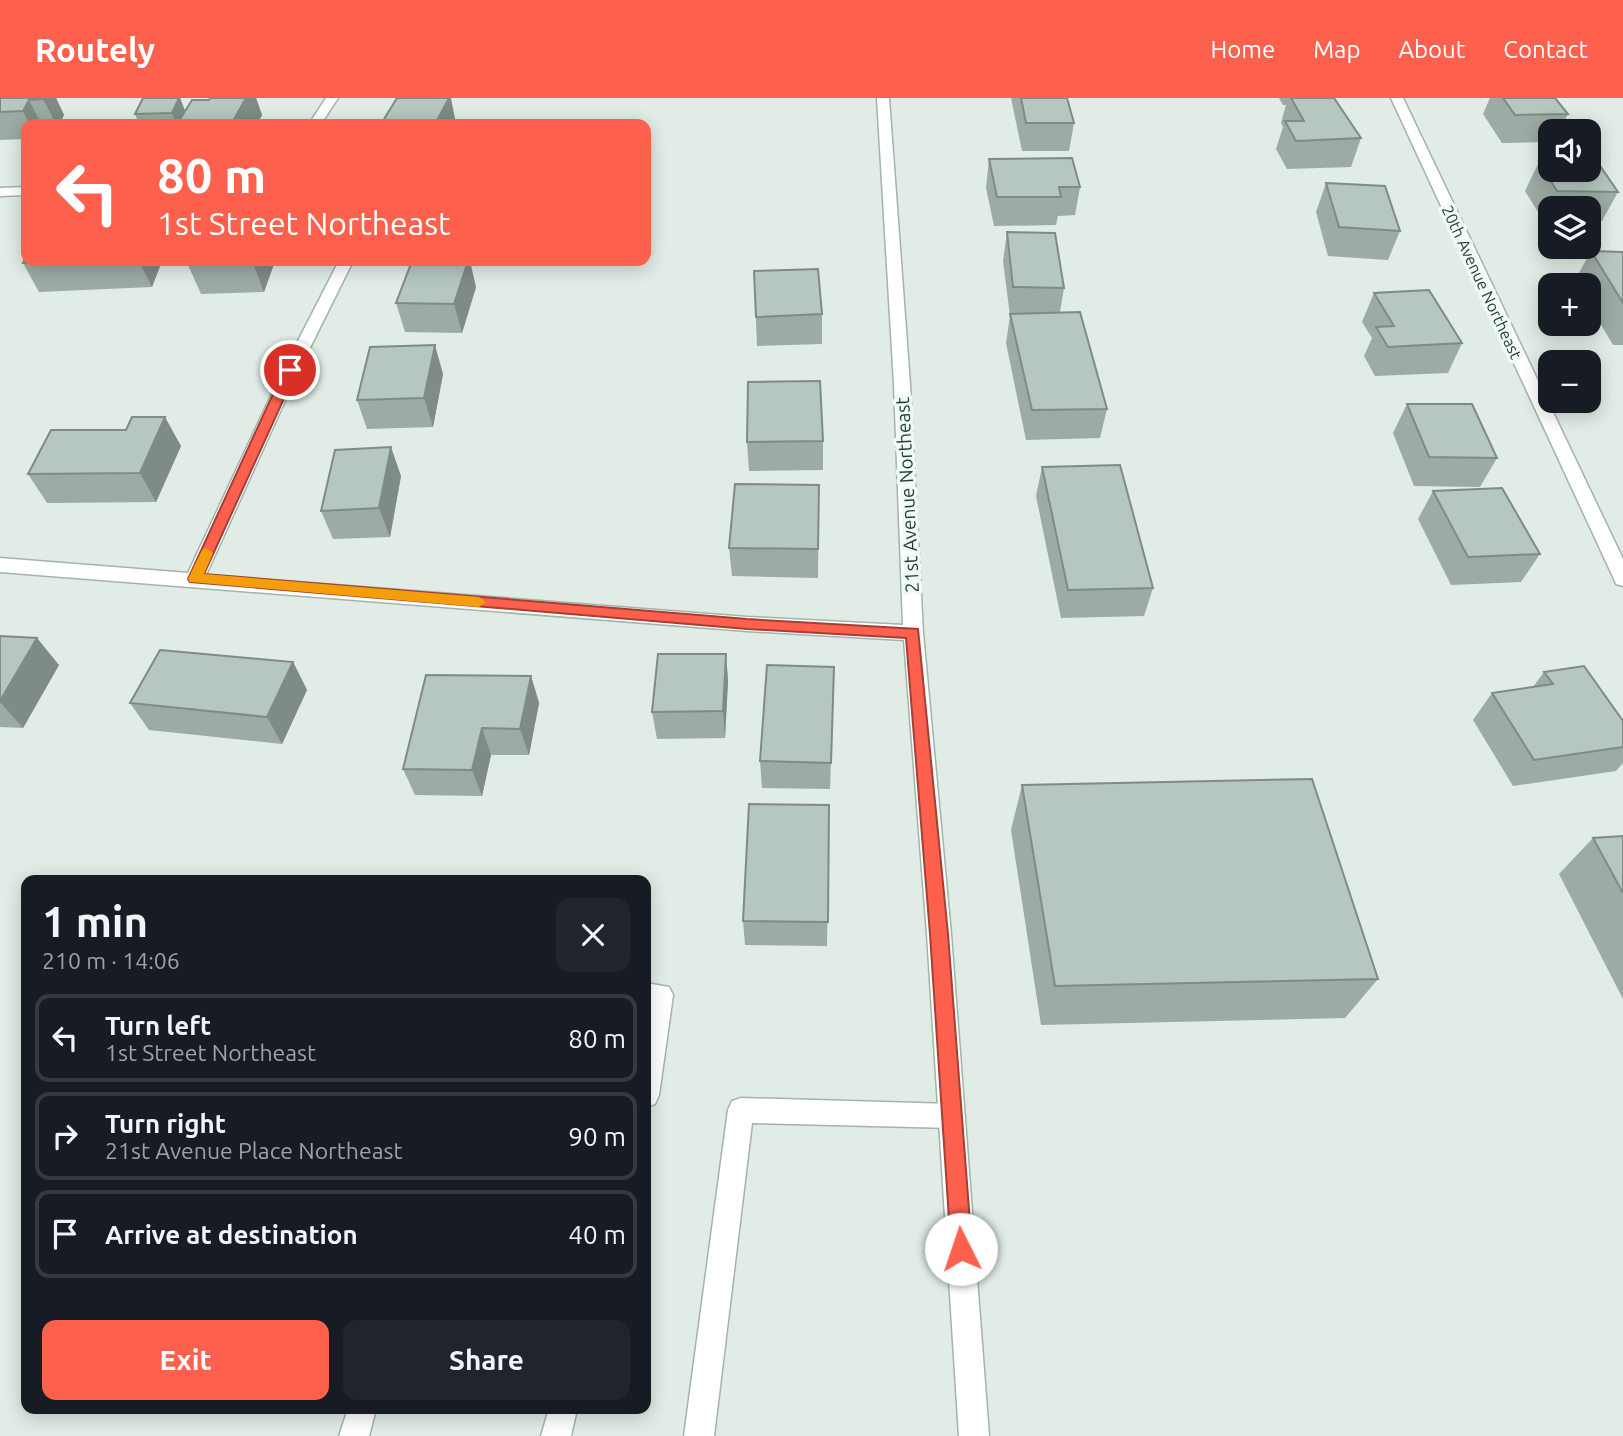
<!DOCTYPE html>
<html lang="en">
<head>
<meta charset="utf-8">
<style>
  :root { --surface:#171b24; --page:#20242c; --text:#f1f3f6; --muted:#9ea1a6; --line:#363941; --accent:#fd614e }
  body { margin:0; font-family:Ubuntu,sans-serif; background:var(--page); color:var(--text); height:100vh; display:flex; flex-direction:column; font-size:26px; white-space:nowrap }
  * { box-sizing:border-box; margin:0 }
  p { font-size:23px; color:var(--muted) }
  .icon { flex:none; width:38px; height:38px; fill:none; stroke:currentColor; stroke-width:2; stroke-linecap:round; stroke-linejoin:round }
  .map { position:relative; flex:1; overflow:hidden }
  .details { position:absolute; left:21px; top:777px; width:630px; height:539px; display:flex; flex-direction:column; background:var(--surface); border-radius:14px; box-shadow:0 4px 18px #0003 }
  .details>* { flex:none }
  .top-card { position:absolute; left:21px; top:21px; width:630px; height:147px; border-radius:14px; box-shadow:0 4px 18px #0003; background:#fd614e; color:#fff; overflow:hidden }
  .controls { position:absolute; left:1538px; top:21px; display:grid; gap:14px }
  .controls a { display:grid; place-items:center; width:63px; height:63px; border-radius:14px; background:var(--surface); box-shadow:0 4px 18px #0003; font-size:35px }
  .pin { position:absolute; display:grid; place-items:center; width:60px; height:60px; color:#fff; margin:-30px; border:4px solid #fff; border-radius:50%; box-shadow:0 2px 7px #0007 }
  .me { position:absolute; width:77px; margin:-38px; rotate:356deg; stroke-linejoin:round; filter:drop-shadow(0 0 5px #0008) }
  .turn { display:flex; align-items:center; gap:24px; height:147px; padding:0 21px; font-size:32px }
  .turn .icon { width:91px; height:91px; stroke-width:2.5 }
  .turn b { display:block; font-size:49px; line-height:60px }
  .round { display:grid; place-items:center; flex:none; width:74px; height:74px; border-radius:14px; background:var(--page) }
  .head { display:flex; align-items:center; justify-content:space-between; height:119px; padding:0 21px }
  h1 { font-size:42px; font-weight:700; line-height:52px }
  .button { display:flex; gap:14px; margin-top:auto; padding:14px 21px }
  .button a { flex:1; height:80px; border-radius:14px; background:var(--accent); color:#fff; font-size:28px; font-weight:700; line-height:80px; text-align:center }
  .button a+a { background:var(--page); color:var(--text) }
  ul { padding:0; list-style:none }
  li { display:flex; align-items:center; gap:21px; height:88px; margin:0 14px 10px; padding:0 7px; border:4px solid var(--line); border-radius:14px }
  li div { flex:1 }
  li b { display:block; font-size:26px }
  li em { font-style:normal }
  header { display:flex; align-items:center; gap:42px; box-sizing:border-box; height:98px; padding:0 35px; background:var(--accent); color:#fff }
  header strong { font-size:33px }
  nav { display:flex; gap:38px; margin-inline-start:auto; font-size:24px }
  .map>svg:first-child { display:block }
  .lines { fill:none; stroke-linecap:round; stroke-linejoin:round }
  .lane-casing { stroke:#a2b4ac; stroke-width:3 }
  .street-casing { stroke:#a2b4ac; stroke-width:3 }
  .lane { fill:#fff; fill-rule:evenodd }
  .street { fill:#fff; fill-rule:evenodd }
  .wall { fill:#9caba3 }
  .shaded-wall { fill:#7f8b85 }
  .building { fill:#b5c7be; stroke:#7f8b85; stroke-width:2 }
  .route { fill:#fd614e; stroke:#a43f33; stroke-width:2 }
  .slow { fill:#f59e0b }
  .labels { text-anchor:middle; dominant-baseline:central; stroke-width:7; stroke-linejoin:round; paint-order:stroke }
  .far-street-label { font-size:16px; fill:#1f3e32; stroke:#f1f9f4 }
  .street-label { font-size:19px; fill:#1f3e32; stroke:#f1f9f4 }
</style>
</head>
<body>
<header>
<strong>Routely</strong>
<nav><a>Home</a><a>Map</a><a>About</a><a>Contact</a></nav>
</header>
<div class="map">
<svg width="1623" height="1338" viewBox="0 0 1623 1338">
  <rect width="100%" height="100%" fill="#e0ece5"/>
  <g class="lines">
    <defs>
      <g id="lane">
        <path d="M646 885 669 889 673 897 659 997 655 1006 646 1009Z"/>
        <path d="M741 1000 952 1006 961 1009 965 1018 961 1027 952 1030 752 1025 714 1338H684L728 1012 732 1003Z"/>
        <path d="M348 1311H376L369 1338H339Z"/>
        <path d="M549 1311H577L571 1338H541Z"/>
      </g>
      <g id="street">
        <path d="M326 0H338L321 26H309Z"/>
        <path d="M877 0H889L910 286 923 535 951 836 989 1338H959L927 836 904 542 747 533 0 474V460L188 475 283 272 339 163H353L299 272 206 477 747 519 903 527 894 286Z"/>
        <path d="M1391 0H1403L1623 461V488L1616 486 1614 481Z"/>
        <path d="M26 89V97L0 98V90Z"/>
      </g>
    </defs>
    <use href="#lane" class="lane-casing"/>
    <use href="#street" class="street-casing"/>
    <use href="#lane" class="lane"/>
    <use href="#street" class="street"/>
  </g>
  <g class="wall">
    <path d="M0 0H56L64 17 59 26H26V41L0 42Z"/>
    <path d="M143 0H180L185 13 209 2 210 0H256L262 17 257 26H180V25L179 26H139L135 16Z"/>
    <path d="M1011 0H1067L1074 25 1069 53H1022Z"/>
    <path d="M1279 0H1334L1361 40 1351 69 1287 71 1276 51 1283 29 1281 25 1286 7H1283Z"/>
    <path d="M1490 0H1555L1568 16 1559 33H1550V44L1502 45 1483 16Z"/>
    <path d="M989 61 1080 89 1075 117 1058 118 1056 127 994 128 986 90Z"/>
    <path d="M1539 64 1618 94 1602 123 1589 122V110H1550V122H1543L1525 93Z"/>
    <path d="M1326 85 1400 133 1388 162 1328 158 1316 114Z"/>
    <path d="M1007 134 1064 190 1060 214 1107 311 1100 340 1026 342 1006 245 1010 218 1003 163Z"/>
    <path d="M1591 153 1623 154V247H1613L1589 206V187H1578L1575 182Z"/>
    <path d="M26 163H162L152 189 39 194 23 165Z"/>
    <path d="M190 163H275L264 194 201 196 188 167Z"/>
    <path d="M754 173 822 216V246L757 248Z"/>
    <path d="M476 189 462 235 405 234 396 205Z"/>
    <path d="M1374 195 1462 245 1448 275 1375 278 1364 258 1372 240 1362 224Z"/>
    <path d="M443 276 433 329 367 331 357 302Z"/>
    <path d="M1407 306 1497 360 1480 389 1414 388 1393 335Z"/>
    <path d="M126 332 181 348 156 404 47 405 28 376Z"/>
    <path d="M823 343V372L749 373 747 344Z"/>
    <path d="M1042 369 1153 490 1144 518 1061 520 1036 398Z"/>
    <path d="M401 378 390 439 333 441 321 413Z"/>
    <path d="M819 387 818 480 732 478 729 450Z"/>
    <path d="M1433 393 1540 456 1521 484 1451 487 1418 421Z"/>
    <path d="M0 538 59 567 23 630 0 629Z"/>
    <path d="M726 556 728 583 725 640 657 641 652 614Z"/>
    <path d="M293 564 307 592 282 646 149 632 130 605Z"/>
    <path d="M834 569 830 691 762 690 760 663Z"/>
    <path d="M1544 574 1623 623V665L1616 673 1513 688 1473 622 1492 595 1533 589Z"/>
    <path d="M531 578 539 605 529 657H491L482 698 415 697 403 671Z"/>
    <path d="M1022 687 1378 881 1345 920 1041 927 1011 732Z"/>
    <path d="M829 707 827 848 745 847 743 823Z"/>
    <path d="M1623 738V901L1559 776 1593 740Z"/>
  </g>
  <g class="shaded-wall">
    <path d="M44 0H56L64 17 59 26H56L43 1Z"/>
    <path d="M179 0H180L185 13 179 23V26H176L172 15Z"/>
    <path d="M246 0H256L262 17 257 26H234L233 23Z"/>
    <path d="M449 0H451L456 26H435Z"/>
    <path d="M29 2 41 26H29L23 13Z"/>
    <path d="M139 163H162L152 189Z"/>
    <path d="M254 163H275L264 194 253 165Z"/>
    <path d="M468 163H470L476 189 462 235 454 206Z"/>
    <path d="M435 247 443 276 433 329 424 300Z"/>
    <path d="M165 319 181 348 156 404 140 375Z"/>
    <path d="M391 349 401 378 390 439 379 410Z"/>
    <path d="M37 540 59 567 23 630 0 604Z"/>
    <path d="M726 556 728 583 725 640 723 613Z"/>
    <path d="M293 564 307 592 282 646 267 619Z"/>
    <path d="M531 578 539 605 529 657 520 631Z"/>
    <path d="M482 630 491 657 482 698 472 672Z"/>
  </g>
  <g class="building">
    <path d="M0 0H44L43 1 29 2 23 13 0 14Z"/>
    <path d="M143 0H179L172 15 135 16Z"/>
    <path d="M210 0H246L233 23H179L192 2H209Z"/>
    <path d="M397 0H449L435 26H381Z"/>
    <path d="M1021 0H1067L1074 25H1026Z"/>
    <path d="M1291 0H1334L1361 40 1296 43 1285 23H1304Z"/>
    <path d="M1503 0H1555L1568 16 1515 17Z"/>
    <path d="M1072 60 1080 89H1059L1061 99H997L989 61Z"/>
    <path d="M1539 64H1550V72H1589V64L1598 65 1618 94 1557 93Z"/>
    <path d="M1326 85 1385 88 1400 133 1339 129Z"/>
    <path d="M1007 134 1055 135 1064 190 1013 189Z"/>
    <path d="M1591 153 1623 154V205Z"/>
    <path d="M26 158V163H72L23 165Z"/>
    <path d="M190 163H254L253 165 188 167Z"/>
    <path d="M412 163H468L454 206 396 205Z"/>
    <path d="M818 171 822 216 756 219 754 173Z"/>
    <path d="M1429 192 1462 245 1388 249 1376 229 1394 228 1374 195Z"/>
    <path d="M1080 214 1107 311 1032 312 1010 216Z"/>
    <path d="M435 247 424 300 357 302 370 249Z"/>
    <path d="M820 283 823 343 747 344 748 284Z"/>
    <path d="M1407 306H1472L1497 360 1429 359Z"/>
    <path d="M132 319H165L140 375 28 376 51 332H126Z"/>
    <path d="M391 349 379 410 321 413 335 352Z"/>
    <path d="M1120 367 1153 490 1068 492 1042 369Z"/>
    <path d="M735 386 819 387 818 451 729 450Z"/>
    <path d="M1502 390 1540 456 1468 459 1433 393Z"/>
    <path d="M0 538 37 540 0 603Z"/>
    <path d="M160 552 293 564 267 619 130 605Z"/>
    <path d="M658 556H726L723 613 652 614Z"/>
    <path d="M767 567 834 569 831 665 760 663Z"/>
    <path d="M1584 568 1623 623V649L1534 662 1492 595 1553 586 1544 574Z"/>
    <path d="M426 577 531 578 520 631 482 630 472 672 403 671Z"/>
    <path d="M1312 681 1378 881 1055 888 1022 687Z"/>
    <path d="M749 706 829 707 828 824 743 823Z"/>
    <path d="M1623 738V795L1593 740Z"/>
  </g>
  <path class="route" d="M290 269 297 272 204 476 747 521 918 531 948 836 972 1151 969 1158 961 1161 954 1158 951 1151 930 836 906 540 747 531 190 484 188 481 284 272Z"/>
  <path class="slow" d="M206 450 213 455 204 476 479 499 486 504 479 509 190 484 188 481 202 452Z"/>
  <g class="labels">
    <g class="far-street-label">
      <text transform="translate(1482 184) rotate(65)">20th Avenue Northeast</text>
    </g>
    <g class="street-label">
      <text transform="translate(907 397) rotate(-93)">21st Avenue Northeast</text>
    </g>
  </g>
</svg>
<div class="controls">
<a><svg class="icon" aria-label="sound" viewBox="0 0 24 24"><path d="M4 9h4l5-4v14l-5-4H4zM17 9q2 3 0 6"/></svg></a>
<a><svg class="icon" aria-label="layers" viewBox="0 0 24 24"><path d="M12 4l9 5-9 5-9-5zM3 14l9 5 9-5"/></svg></a>
<a>+</a>
<a>−</a>
</div>
<div class="pin" style="left:290px;top:272px;background:#d93025"><svg class="icon" aria-label="arrive" viewBox="0 0 24 24"><path d="M6 21V4h12l-3 4 3 4H6"/></svg></div>
<svg class="me" style="left:961px;top:1151px" viewBox="-20 -20 40 40"><circle r="19" fill="#fff"/><path d="M0-13L10 11 0 6-10 11z" fill="#fd614e"/></svg>
<div class="top-card">
<div class="turn"><svg class="icon" aria-label="left" viewBox="0 0 24 24"><path d="M17 20v-9H6M10 6l-5 5 5 5"/></svg><div><b>80 m</b>1st Street Northeast</div></div>
</div>
<section class="details">
<div class="head"><div><h1>1 min</h1><p>210 m · 14:06</p></div><a class="round"><svg class="icon" aria-label="close" viewBox="0 0 24 24"><path d="M6 6l12 12M18 6L6 18"/></svg></a></div>
<ul>
<li><svg class="icon" aria-label="left" viewBox="0 0 24 24"><path d="M17 20v-9H6M10 6l-5 5 5 5"/></svg><div><b>Turn left</b><p>1st Street Northeast</p></div><em>80 m</em></li>
<li><svg class="icon" aria-label="right" viewBox="0 0 24 24"><path d="M7 20v-9h11M14 6l5 5-5 5"/></svg><div><b>Turn right</b><p>21st Avenue Place Northeast</p></div><em>90 m</em></li>
<li><svg class="icon" aria-label="arrive" viewBox="0 0 24 24"><path d="M6 21V4h12l-3 4 3 4H6"/></svg><div><b>Arrive at destination</b></div><em>40 m</em></li>
</ul>
<div class="button"><a>Exit</a><a>Share</a></div>
</section>
</div>
</body>
</html>
